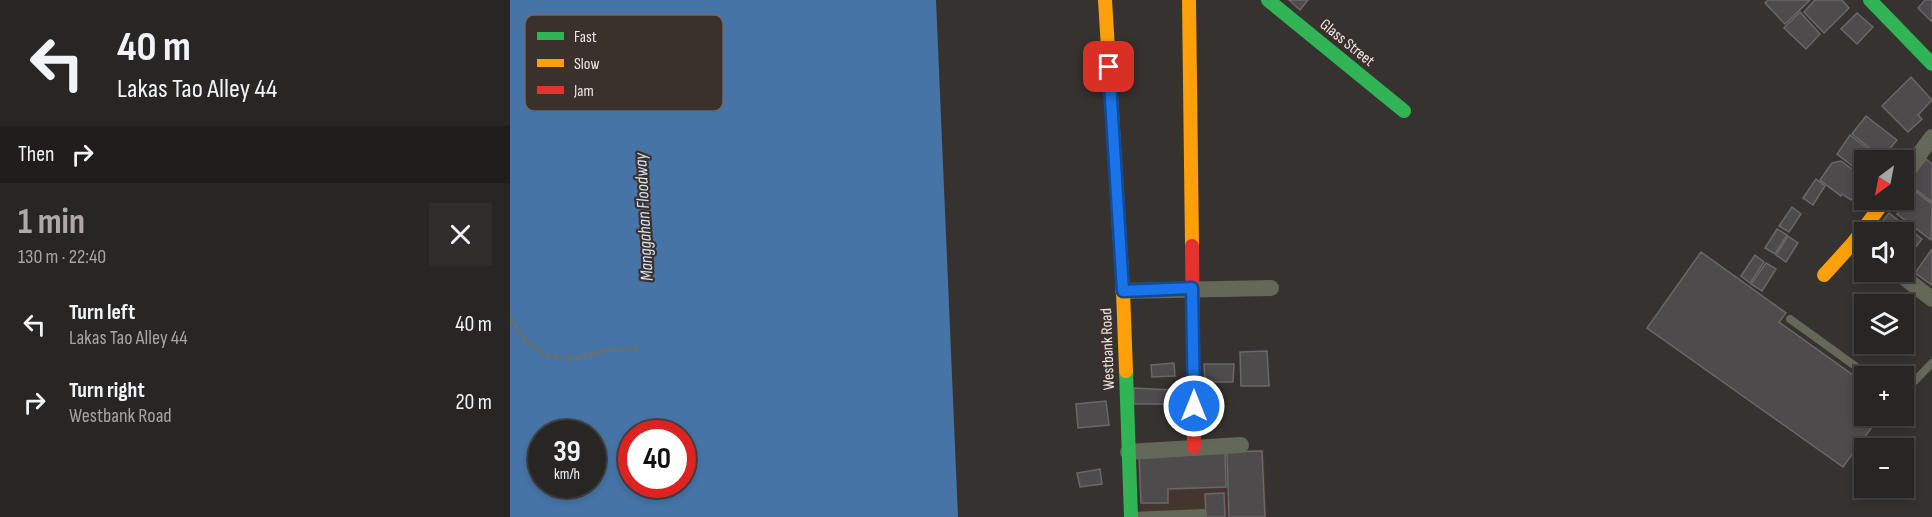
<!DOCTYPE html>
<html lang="en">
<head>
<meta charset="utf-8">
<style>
  :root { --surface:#282624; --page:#302e2c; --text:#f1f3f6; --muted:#a5a5a6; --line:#444341; --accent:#aea8a6 }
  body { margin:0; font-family:"Sofia Sans Condensed",sans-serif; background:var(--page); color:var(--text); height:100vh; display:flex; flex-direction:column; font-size:22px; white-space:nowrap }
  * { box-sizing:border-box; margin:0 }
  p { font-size:20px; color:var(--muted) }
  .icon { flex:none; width:33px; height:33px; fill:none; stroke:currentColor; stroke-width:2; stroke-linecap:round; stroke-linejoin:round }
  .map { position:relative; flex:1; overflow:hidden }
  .details { display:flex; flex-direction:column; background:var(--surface); width:510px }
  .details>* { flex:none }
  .top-card { background:#282624; color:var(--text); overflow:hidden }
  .needle { width:39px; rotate:212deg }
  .buttons { position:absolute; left:1344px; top:150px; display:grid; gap:12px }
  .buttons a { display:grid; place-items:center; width:60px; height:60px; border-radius:0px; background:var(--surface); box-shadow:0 3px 9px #0003,0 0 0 2px var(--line); font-size:30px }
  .speed { position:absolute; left:18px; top:420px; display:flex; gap:12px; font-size:30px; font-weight:700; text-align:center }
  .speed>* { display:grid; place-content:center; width:78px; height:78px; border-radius:50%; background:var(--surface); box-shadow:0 3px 9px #0003,0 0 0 2px var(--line); line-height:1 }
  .speed small { font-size:15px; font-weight:400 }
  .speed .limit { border:9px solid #d22; background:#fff; color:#111 }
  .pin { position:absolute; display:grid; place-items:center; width:51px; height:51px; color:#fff; margin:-26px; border-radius:12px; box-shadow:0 3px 9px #0006 }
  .me { position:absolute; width:66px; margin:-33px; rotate:0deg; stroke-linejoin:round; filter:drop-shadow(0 0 4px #0008) }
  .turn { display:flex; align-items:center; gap:21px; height:126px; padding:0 18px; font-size:27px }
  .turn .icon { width:78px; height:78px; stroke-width:2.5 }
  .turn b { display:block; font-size:42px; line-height:51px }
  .then { display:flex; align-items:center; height:57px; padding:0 18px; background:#0003; gap:12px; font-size:22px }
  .round { display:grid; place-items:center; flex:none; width:63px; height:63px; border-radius:0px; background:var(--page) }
  .head { display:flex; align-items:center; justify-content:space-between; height:102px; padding:0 18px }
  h1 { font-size:36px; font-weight:700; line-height:45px; color:var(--accent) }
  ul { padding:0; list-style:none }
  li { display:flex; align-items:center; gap:18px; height:78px; padding:0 18px }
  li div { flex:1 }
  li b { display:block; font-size:22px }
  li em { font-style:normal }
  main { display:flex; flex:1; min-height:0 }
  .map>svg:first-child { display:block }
  .built { fill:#44362e }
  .water { fill:#4674a6; fill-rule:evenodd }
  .building { fill:#4d4b4c; stroke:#6a6769; stroke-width:1.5 }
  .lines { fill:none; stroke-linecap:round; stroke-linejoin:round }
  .path { stroke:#6e7066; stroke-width:4; stroke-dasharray:4.5 3; stroke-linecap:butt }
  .lane { stroke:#646858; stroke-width:8 }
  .street { stroke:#646858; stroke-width:16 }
  .fast { stroke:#30b455; stroke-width:14 }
  .slow { stroke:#ff9f0a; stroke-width:14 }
  .jam { stroke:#e5322d; stroke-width:14 }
  .route-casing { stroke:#114b97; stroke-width:15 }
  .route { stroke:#1a73e8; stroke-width:10 }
  .labels { text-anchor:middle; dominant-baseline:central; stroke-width:4.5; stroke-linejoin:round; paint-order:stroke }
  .street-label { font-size:16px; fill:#eee8e5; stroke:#3a312c }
  .water-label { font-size:18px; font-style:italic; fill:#d5e2f3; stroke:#3a312c }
  .key { fill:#3a312c; stroke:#706864; stroke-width:1.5 }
  .key-label { font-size:16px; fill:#eee8e5 }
</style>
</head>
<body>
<main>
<section class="details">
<div class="top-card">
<div class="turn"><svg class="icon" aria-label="left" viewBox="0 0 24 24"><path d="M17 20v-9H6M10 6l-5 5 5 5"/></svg><div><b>40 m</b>Lakas Tao Alley 44</div></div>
<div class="then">Then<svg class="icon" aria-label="right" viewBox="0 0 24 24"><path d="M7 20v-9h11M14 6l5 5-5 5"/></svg></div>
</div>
<div class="head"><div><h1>1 min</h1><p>130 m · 22:40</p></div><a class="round"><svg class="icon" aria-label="close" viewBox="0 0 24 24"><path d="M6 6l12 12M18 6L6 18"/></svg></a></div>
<ul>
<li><svg class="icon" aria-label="left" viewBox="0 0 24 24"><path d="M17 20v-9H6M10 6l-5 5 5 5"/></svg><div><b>Turn left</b><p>Lakas Tao Alley 44</p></div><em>40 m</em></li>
<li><svg class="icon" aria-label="right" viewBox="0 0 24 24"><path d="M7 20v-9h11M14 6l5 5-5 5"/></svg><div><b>Turn right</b><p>Westbank Road</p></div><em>20 m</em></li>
</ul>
</section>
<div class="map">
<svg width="1422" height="517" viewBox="0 0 1422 517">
  <rect width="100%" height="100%" fill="#363230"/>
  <path class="built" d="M754 449 757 517H630L628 453Z"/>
  <path class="water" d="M0 0H426L448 517H0ZM32 434H82V484H32ZM122 434H172V484H122Z"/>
  <g class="building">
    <path d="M779 0H798L790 10Z"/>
    <path d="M1258 0H1300L1275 24 1255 3Z"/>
    <path d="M1305 0H1332L1339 8 1314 33 1294 12Z"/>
    <path d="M1415 0H1422V22L1408 8Z"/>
    <path d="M1290 12 1310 34 1296 49 1274 28Z"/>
    <path d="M1347 13 1363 27 1347 44 1331 29Z"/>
    <path d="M1401 77 1422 100 1408 115 1412 119 1398 132 1372 106Z"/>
    <path d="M1356 116 1387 140 1372 158 1342 134Z"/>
    <path d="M1340 135 1371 159 1370 160H1354V175L1327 154Z"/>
    <path d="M1416 159 1422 164V202L1397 183Z"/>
    <path d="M1331 161 1354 178V182L1341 200 1332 194 1331 196 1310 180 1322 163Z"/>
    <path d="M1306 179 1315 186 1303 205 1293 198Z"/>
    <path d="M1405 191 1422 204 1421 240 1387 214Z"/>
    <path d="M1282 207 1291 214 1279 232 1269 226Z"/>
    <path d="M1379 213 1412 239 1394 261V232H1364Z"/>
    <path d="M1267 229 1277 235 1265 254 1255 248Z"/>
    <path d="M1278 236 1288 243 1276 262 1266 255Z"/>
    <path d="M1422 249V285L1405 273Z"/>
    <path d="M1191 252 1276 313 1269 322 1354 383V416H1370L1333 467 1137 328Z"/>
    <path d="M1245 255 1254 262 1240 283 1231 276Z"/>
    <path d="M1256 263 1266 269 1252 291 1241 284Z"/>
    <path d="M757 351 759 386H731L730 352Z"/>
    <path d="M664 363 665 376 642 377 641 365Z"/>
    <path d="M694 364H724L723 382H695Z"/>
    <path d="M624 388 662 390 663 404H624Z"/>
    <path d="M596 401 599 425 568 428 566 404Z"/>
    <path d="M752 451 755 517H719L717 452Z"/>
    <path d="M715 453 716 487 658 489V503H631L629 455Z"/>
    <path d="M590 469 592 484 570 487 567 473Z"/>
    <path d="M714 493 715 517H696L695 494Z"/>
  </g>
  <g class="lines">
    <path class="path" d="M0 318 15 340 38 356 64 359 97 350 132 349"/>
    <g class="lane">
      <path d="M1280 319 1359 376"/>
      <path d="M1394 392 1422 363"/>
      <path d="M622 516 693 513"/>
    </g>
    <g class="street">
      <path d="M1394 175 1422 137"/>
      <path d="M1387 272 1422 299"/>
      <path d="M613 291 761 288"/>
      <path d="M618 452 731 445"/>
    </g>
    <g class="fast">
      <path d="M758 0 894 111"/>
      <path d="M1360 0 1422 64"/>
      <path d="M616 371 621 517"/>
    </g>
    <g class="slow">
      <path d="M595 0 613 291 616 371"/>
      <path d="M679 0 682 246"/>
      <path d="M1314 275 1343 243 1375 200"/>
    </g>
    <path class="jam" d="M682 246 684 447"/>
  </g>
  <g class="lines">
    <defs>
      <path id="route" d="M599 67 613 291 682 288 684 406"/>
    </defs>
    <use href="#route" class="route-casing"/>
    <use href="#route" class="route"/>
  </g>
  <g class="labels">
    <g class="street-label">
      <text transform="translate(837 43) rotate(39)">Glass Street</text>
      <text transform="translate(598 349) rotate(-92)">Westbank Road</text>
    </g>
    <g class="water-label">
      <text transform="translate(134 217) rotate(-93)">Manggahan Floodway</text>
    </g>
  </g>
  <rect x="15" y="15" width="198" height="96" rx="9" class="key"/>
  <rect x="27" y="32" width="27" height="8" fill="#30b455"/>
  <rect x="27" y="59" width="27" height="8" fill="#ff9f0a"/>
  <rect x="27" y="86" width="27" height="8" fill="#e5322d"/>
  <g class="key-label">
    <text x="64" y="42">Fast</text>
    <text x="64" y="69">Slow</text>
    <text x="64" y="96">Jam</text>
  </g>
</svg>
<div class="buttons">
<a><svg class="needle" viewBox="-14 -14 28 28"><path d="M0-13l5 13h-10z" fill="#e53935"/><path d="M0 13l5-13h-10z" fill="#a5a5a6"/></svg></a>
<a><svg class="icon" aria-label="sound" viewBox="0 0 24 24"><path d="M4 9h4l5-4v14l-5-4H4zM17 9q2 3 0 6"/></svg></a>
<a><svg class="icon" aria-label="layers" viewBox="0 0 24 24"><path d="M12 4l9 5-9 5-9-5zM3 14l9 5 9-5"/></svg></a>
<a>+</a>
<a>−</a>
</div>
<div class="speed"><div>39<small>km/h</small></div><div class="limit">40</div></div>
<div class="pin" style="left:599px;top:67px;background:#d93025"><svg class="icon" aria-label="arrive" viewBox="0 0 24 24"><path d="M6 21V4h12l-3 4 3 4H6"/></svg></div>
<svg class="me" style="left:684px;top:406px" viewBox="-20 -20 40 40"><circle r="17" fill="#1a73e8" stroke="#fff" stroke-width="3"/><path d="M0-11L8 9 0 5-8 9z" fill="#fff"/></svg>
</div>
</main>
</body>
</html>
